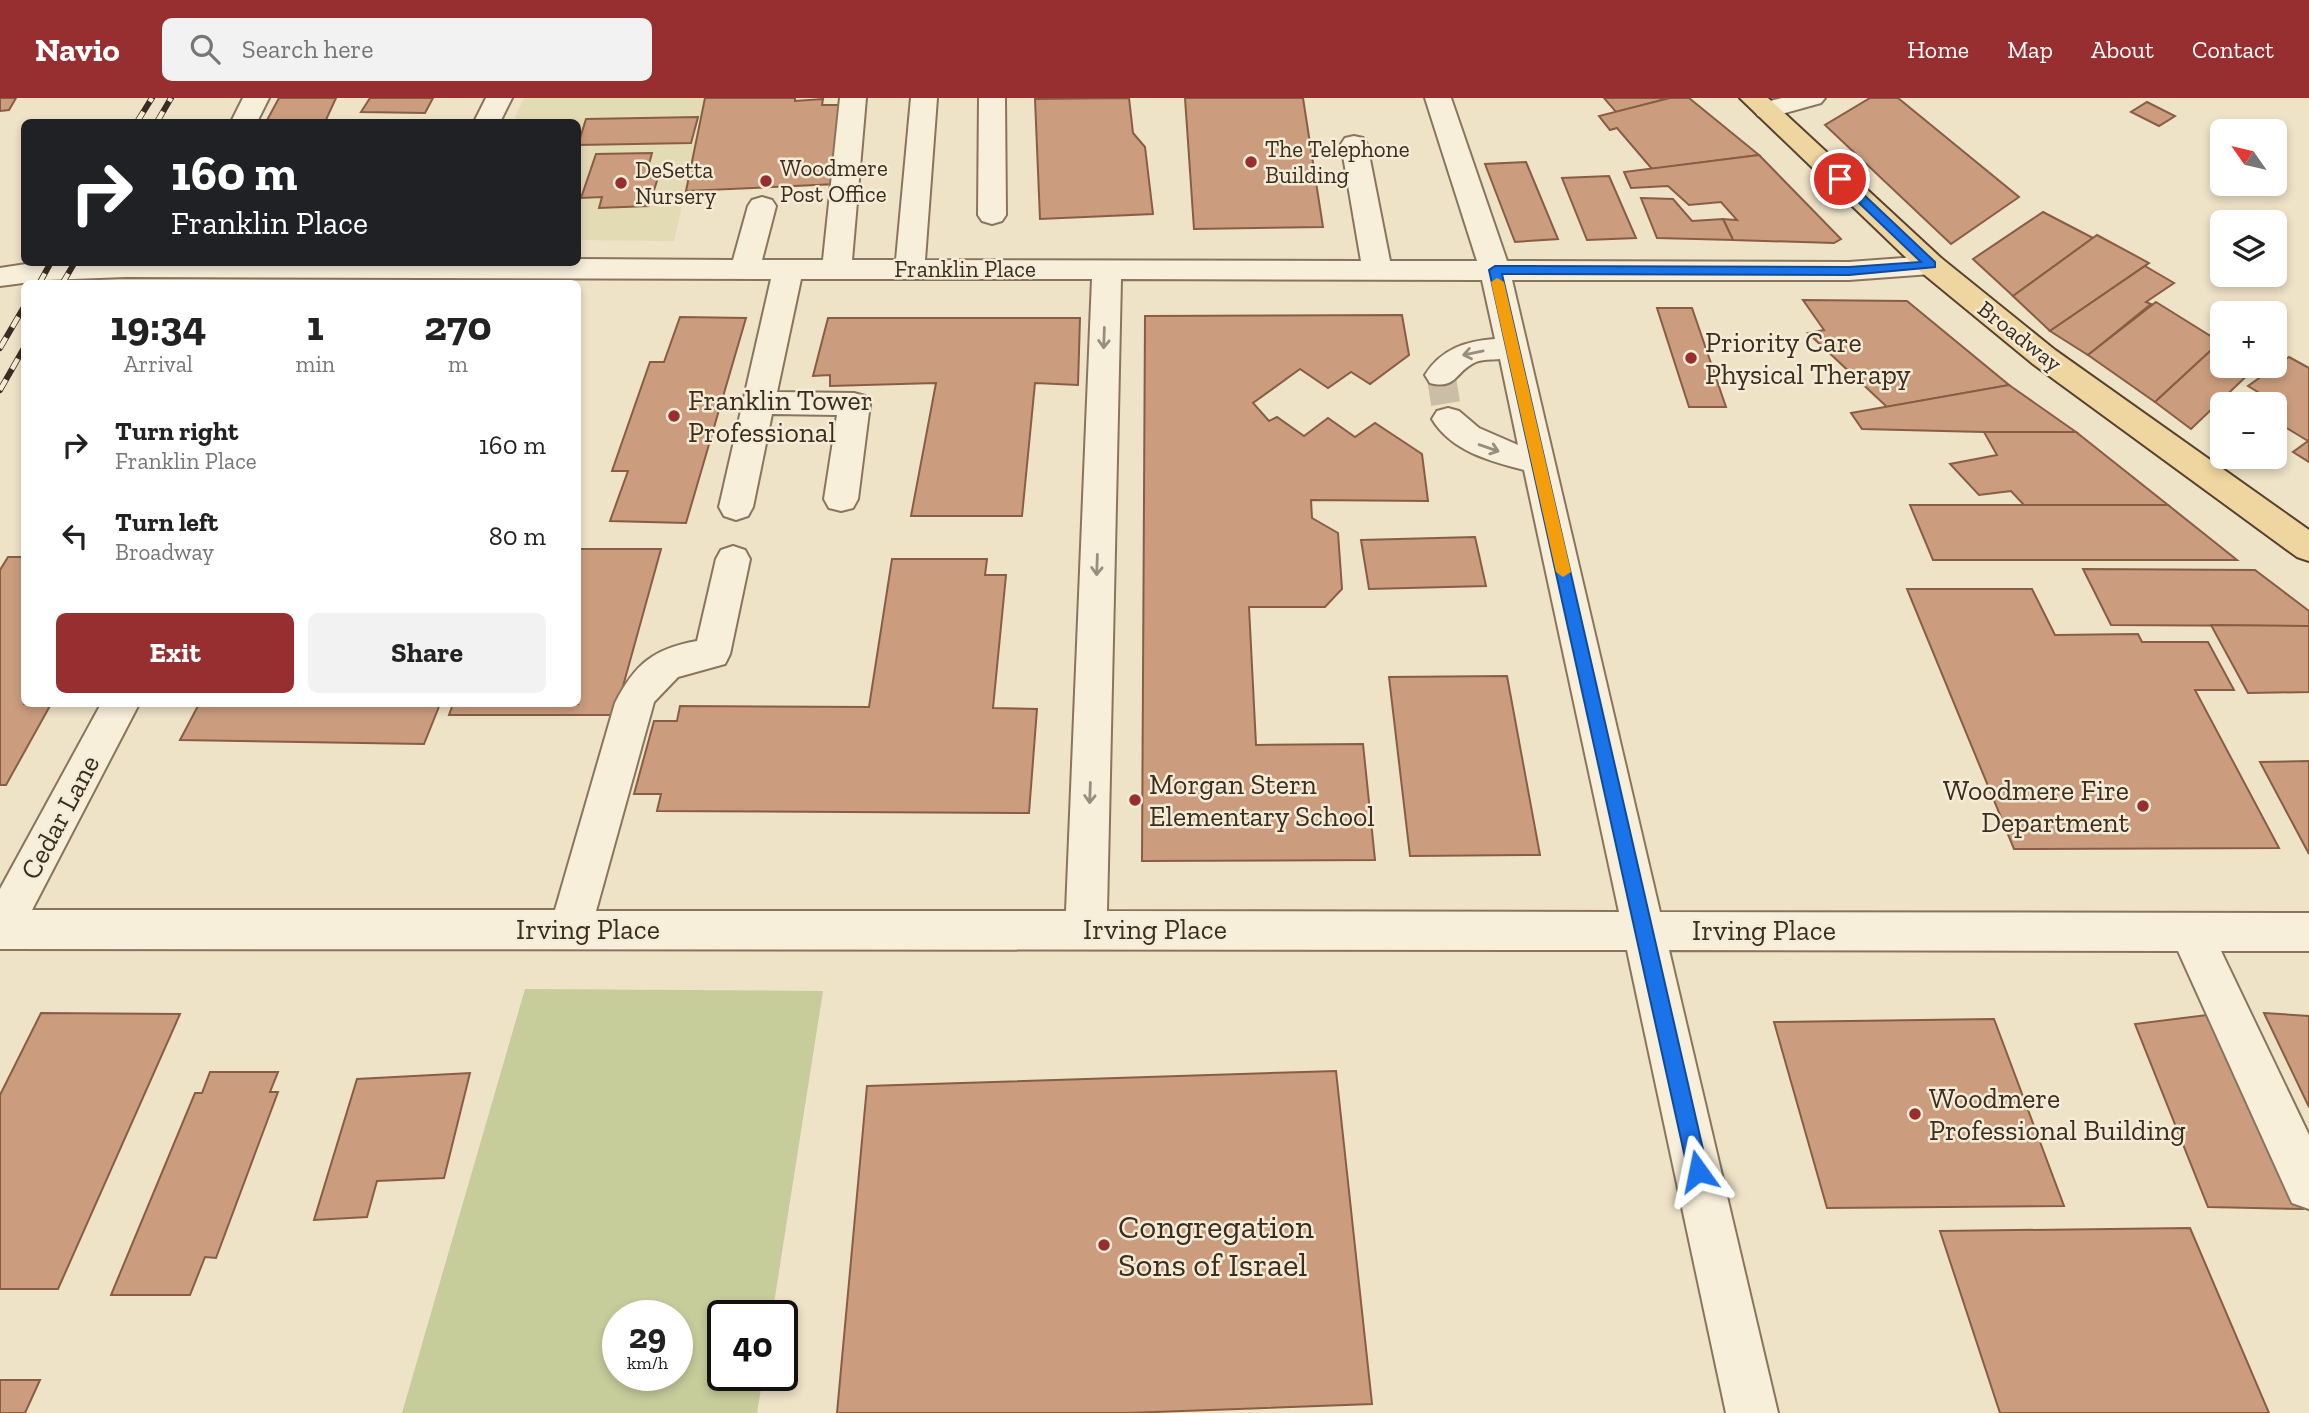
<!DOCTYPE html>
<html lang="en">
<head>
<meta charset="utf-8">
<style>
  :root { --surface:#fff; --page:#f2f2f2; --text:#222; --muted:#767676; --accent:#972e30 }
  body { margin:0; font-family:"Zilla Slab",serif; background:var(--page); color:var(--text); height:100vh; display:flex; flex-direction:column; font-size:26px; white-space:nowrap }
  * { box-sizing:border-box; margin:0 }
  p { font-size:23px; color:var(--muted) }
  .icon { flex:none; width:38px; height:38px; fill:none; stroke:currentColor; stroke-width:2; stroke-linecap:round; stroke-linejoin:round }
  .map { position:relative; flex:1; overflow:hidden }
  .details { position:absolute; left:21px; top:182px; width:560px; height:427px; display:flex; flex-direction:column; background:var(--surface); border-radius:10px; box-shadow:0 4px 10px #0003 }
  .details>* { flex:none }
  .banner { position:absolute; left:21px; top:21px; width:560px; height:147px; border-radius:10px; box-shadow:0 4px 10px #0003; background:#202124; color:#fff; overflow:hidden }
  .needle { width:46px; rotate:304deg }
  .fabs { position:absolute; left:2210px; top:21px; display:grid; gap:14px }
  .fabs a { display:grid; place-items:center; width:77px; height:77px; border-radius:10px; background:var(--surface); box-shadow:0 4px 10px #0003; font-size:35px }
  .speed { position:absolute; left:602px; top:1202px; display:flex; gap:14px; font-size:35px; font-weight:700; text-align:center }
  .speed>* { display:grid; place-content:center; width:91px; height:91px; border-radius:50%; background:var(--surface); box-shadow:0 4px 10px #0003; line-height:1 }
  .speed small { font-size:18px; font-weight:400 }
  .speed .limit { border:4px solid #111; border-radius:10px; background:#fff; color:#111 }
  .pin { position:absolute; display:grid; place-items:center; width:60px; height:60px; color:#fff; margin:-30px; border:4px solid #fff; border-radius:50%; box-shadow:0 2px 7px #0007 }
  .me { position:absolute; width:77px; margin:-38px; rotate:348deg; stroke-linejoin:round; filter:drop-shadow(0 0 5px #0008) }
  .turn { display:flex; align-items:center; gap:24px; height:147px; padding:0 35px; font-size:32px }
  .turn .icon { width:91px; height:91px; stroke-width:2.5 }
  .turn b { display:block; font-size:49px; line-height:60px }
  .eta { display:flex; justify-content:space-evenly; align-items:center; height:119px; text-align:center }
  .eta b { font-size:42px; font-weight:700; line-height:49px }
  .action { display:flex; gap:14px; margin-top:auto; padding:14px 35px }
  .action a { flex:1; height:80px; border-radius:10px; background:var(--accent); color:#fff; font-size:28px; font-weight:700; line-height:80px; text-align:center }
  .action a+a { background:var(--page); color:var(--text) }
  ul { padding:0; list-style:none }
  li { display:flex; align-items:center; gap:21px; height:91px; padding:0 35px }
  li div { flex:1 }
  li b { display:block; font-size:26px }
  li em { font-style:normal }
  header { display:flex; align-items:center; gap:42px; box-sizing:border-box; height:98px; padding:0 35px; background:var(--accent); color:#fff }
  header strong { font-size:33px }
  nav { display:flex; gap:38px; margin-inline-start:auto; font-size:24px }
  .search { width:490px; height:63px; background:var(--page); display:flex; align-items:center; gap:18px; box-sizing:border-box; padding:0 24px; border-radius:10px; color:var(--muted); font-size:26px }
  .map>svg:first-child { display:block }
  .farmland { fill:#e3dbb4 }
  .green { fill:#c7cc9b; fill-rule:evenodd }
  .building { fill:#cb9d7e; stroke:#885d43; stroke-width:2 }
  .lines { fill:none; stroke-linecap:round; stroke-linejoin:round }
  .minor-tunnel { stroke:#cabea6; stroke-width:29; stroke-dasharray:29 15; stroke-linecap:butt }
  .minor-casing { stroke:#89745d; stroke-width:4 }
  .major-casing { stroke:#574230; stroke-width:4 }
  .minor { fill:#f8efda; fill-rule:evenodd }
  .major { fill:#efd6a0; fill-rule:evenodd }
  .rail-casing { stroke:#3a2c20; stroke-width:6 }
  .rail { stroke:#f5ecd6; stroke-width:4.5; stroke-dasharray:12; stroke-linecap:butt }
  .oneway { stroke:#998e7d }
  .route { fill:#1a73e8; stroke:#114b97; stroke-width:2 }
  .slow { fill:#f59e0b }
  .poi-dot { fill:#972e30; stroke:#f5ecd6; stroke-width:2.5 }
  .labels { text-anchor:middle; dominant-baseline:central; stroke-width:5; stroke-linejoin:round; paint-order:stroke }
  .far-poi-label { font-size:23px; fill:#3a2c20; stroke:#f5ecd6; text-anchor:start }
  .far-street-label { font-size:23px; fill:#3a2c20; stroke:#f5ecd6 }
  .poi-label { font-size:28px; fill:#3a2c20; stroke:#f5ecd6; text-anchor:start }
  .street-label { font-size:28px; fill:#3a2c20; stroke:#f5ecd6 }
  .near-poi-label { font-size:33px; fill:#3a2c20; stroke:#f5ecd6; text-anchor:start }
</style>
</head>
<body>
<header>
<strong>Navio</strong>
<div class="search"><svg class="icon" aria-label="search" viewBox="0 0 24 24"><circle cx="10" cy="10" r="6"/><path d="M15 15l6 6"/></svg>Search here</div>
<nav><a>Home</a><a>Map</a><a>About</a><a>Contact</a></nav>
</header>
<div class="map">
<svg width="2309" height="1315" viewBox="0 0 2309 1315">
  <rect width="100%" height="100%" fill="#eee2c7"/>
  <path class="farmland" d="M524 0H707L674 143 578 142V24H513Z"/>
  <path class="green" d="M525 891 823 893 772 1218H723V1278H763L757 1315H402ZM677 1218V1278H618V1218Z"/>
  <g class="building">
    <path d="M0 0H16L9 12 0 13Z"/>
    <path d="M279 0H336L325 24H266Z"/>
    <path d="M370 0H433L425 15 361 14Z"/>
    <path d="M705 0H795V3L823 1 822 7H845L837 86 686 93Z"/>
    <path d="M1129 0 1133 35 1145 49 1153 116 1040 121 1035 1Z"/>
    <path d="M1185 0H1303L1323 129 1194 131Z"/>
    <path d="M1604 0H1670L1616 14Z"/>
    <path d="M1670 0H1689L1759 57 1652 71 1617 30 1610 32 1599 18Z"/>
    <path d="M1870 0H1898L2019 99 1951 146 1825 27Z"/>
    <path d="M2147 4 2175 18 2159 28 2131 14Z"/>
    <path d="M698 19 691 45 578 47 586 21Z"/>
    <path d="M652 55 648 70H661L649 108 599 110 602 99 581 100 596 56Z"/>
    <path d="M1759 57 1841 141 1834 145 1733 142 1723 121 1737 122 1721 104 1689 107 1668 88 1631 90 1624 74Z"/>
    <path d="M1526 64 1558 141 1515 144 1485 66Z"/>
    <path d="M1609 78 1636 140 1587 142 1562 80Z"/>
    <path d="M1641 100 1673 101 1692 123 1723 121 1733 142 1657 140Z"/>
    <path d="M2043 114 2093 140 2013 198 1973 161Z"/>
    <path d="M2097 137 2149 165 2050 233 2013 198Z"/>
    <path d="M2145 168 2174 185 2146 204 2151 206 2088 257 2050 233Z"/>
    <path d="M1803 202 1907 203 2009 287 1887 309 1808 235 1824 232Z"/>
    <path d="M2156 204 2220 244 2155 304 2088 257Z"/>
    <path d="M1657 210H1692L1726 309H1689Z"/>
    <path d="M1402 217 1409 257 1370 286 1351 274 1328 290 1300 271 1253 305 1269 323 1277 319 1304 338 1328 320 1355 339 1375 325 1422 356 1428 403 1311 402 1312 420 1338 435 1342 491 1325 509H1249L1256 647 1363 646 1375 762 1142 763 1145 218Z"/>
    <path d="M680 219 746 220 686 425 610 423 628 373H612L650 264H664Z"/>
    <path d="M828 220H1080L1078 287 1035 285 1022 418H911L936 285 830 288V277L813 278Z"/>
    <path d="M2220 244 2222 245V268H2257L2191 331 2155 304Z"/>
    <path d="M2289 259 2309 270V364L2293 354 2308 343 2275 323V306H2256L2266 299 2248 288Z"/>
    <path d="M2009 287 2076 334H1984L1862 331 1851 315Z"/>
    <path d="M1984 334H2076L2168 407H2024L2011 393 1979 397 1950 366 1997 357Z"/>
    <path d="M1910 407H2168L2237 462H1933Z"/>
    <path d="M1475 439 1486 488 1369 491 1361 442Z"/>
    <path d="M578 451H661L615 617H449L453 606H578Z"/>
    <path d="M8 459H24V606H51L6 687H0V472Z"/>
    <path d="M892 461H987L985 477H1006L993 610 1037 611 1029 715 657 713 661 696H634L654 623H677L680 608 869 609Z"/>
    <path d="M2083 471 2255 472 2309 513V528L2111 527Z"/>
    <path d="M1907 491H2032L2055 537 2138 536 2142 544H2208L2234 592H2195L2279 750 2014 751Z"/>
    <path d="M2211 527 2309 528V594L2248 595Z"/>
    <path d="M1507 578 1540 757 1410 758 1389 579Z"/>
    <path d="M199 606H440L424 646 180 642Z"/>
    <path d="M2309 663V756L2260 664Z"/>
    <path d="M41 915 180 916 58 1191H0V997Z"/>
    <path d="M2264 915 2309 918V1009Z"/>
    <path d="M2215 916 2303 1111 2208 1109 2135 926Z"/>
    <path d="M1994 921 2064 1108 1827 1110 1774 924Z"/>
    <path d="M1336 973 1372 1306 1128 1315H837L867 988Z"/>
    <path d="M210 974H278L270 994H278L216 1160 205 1159 190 1197H111L195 995H202Z"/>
    <path d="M470 975 444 1080 377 1083 367 1119 314 1122 357 981Z"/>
    <path d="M2190 1130 2269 1315H2000L1940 1133Z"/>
    <path d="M0 1282H40L25 1315H0Z"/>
  </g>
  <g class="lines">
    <path class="minor-tunnel" d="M1441 277 1448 321"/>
    <defs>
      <g id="minor">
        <path d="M243 0H269L257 24H231Z"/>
        <path d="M486 0H512L500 24H474Z"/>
        <path d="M840 0H866L852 162H896L911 0H937L925 162 1361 163 1341 46 1345 40 1354 38 1363 40 1367 46 1390 163H1477L1425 0H1451L1507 163 1849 164 1931 158 1941 160 1946 167 1941 174 1931 176 1849 182H1512L1660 814 2309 815V853H2221L2309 1037V1111L2292 1105 2178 853 1669 852 1778 1315H1726L1627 852 0 851V791L101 606H139L32 812H555L615 605C635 566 653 551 697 543L716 461 721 452 733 448 745 452 750 461 730 556 725 566 678 579 654 604 596 813H1066L1092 181H801L777 294 854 295 865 298 870 306 858 401 853 410 841 413 829 410 824 401 837 317 772 316 753 409 748 418 736 422 724 418 719 409 771 181 126 179 46 182 0 188V170L39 164H578V161L733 162 748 108 752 102 762 99 772 102 776 108 762 162H823ZM1121 181 1482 182 1495 241C1466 243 1441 251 1425 277L1430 285C1457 292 1455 273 1476 264 1483 261 1492 262 1500 261L1518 347 1479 330 1459 313 1448 310 1437 313 1432 321C1451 353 1490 363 1524 372L1619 814 1107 813Z"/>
        <path d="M979 0H1005L1006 117 1002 123 992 126 982 123 978 117Z"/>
        <path d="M1782 0H1825L1821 5 1767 20 1758 18 1754 12 1758 6Z"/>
      </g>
      <path id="major" d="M1740 0H1768L1941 160 2055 252 2309 432V463L2297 459 2033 266 1921 174Z"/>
    </defs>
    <use href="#minor" class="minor-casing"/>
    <use href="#major" class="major-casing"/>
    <use href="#minor" class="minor"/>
    <use href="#major" class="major"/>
    <defs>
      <g id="rail">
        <path d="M137 24 152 0"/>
        <path d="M157 24 171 0"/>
        <path d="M39 186 51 164"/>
        <path d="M62 186 75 164"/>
        <path d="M0 250 24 209"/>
        <path d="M0 292 24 250"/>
      </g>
    </defs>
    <use href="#rail" class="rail-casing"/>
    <use href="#rail" class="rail"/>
  </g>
  <defs><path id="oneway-shaft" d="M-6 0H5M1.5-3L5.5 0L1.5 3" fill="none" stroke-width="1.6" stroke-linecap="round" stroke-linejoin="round" transform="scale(1.75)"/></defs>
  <g class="oneway">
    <use href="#oneway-shaft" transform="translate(1104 240) rotate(92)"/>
    <use href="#oneway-shaft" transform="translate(1473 255) rotate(168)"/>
    <use href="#oneway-shaft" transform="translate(1489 350) rotate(19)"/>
    <use href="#oneway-shaft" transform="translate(1097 467) rotate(92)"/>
    <use href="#oneway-shaft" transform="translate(1090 695) rotate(92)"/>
  </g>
  <path class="route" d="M1836 78H1844L1935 164V169L1849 177 1502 176 1708 1073 1705 1080 1698 1083 1691 1080 1688 1073 1489 172 1495 168 1849 169 1921 164 1836 83Z"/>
  <path class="slow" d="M1497 180 1504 184 1571 474 1563 479 1556 474 1491 184Z"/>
  <g class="poi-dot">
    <circle cx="1251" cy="64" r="7"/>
    <circle cx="766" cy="83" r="7"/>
    <circle cx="621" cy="85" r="7"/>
    <circle cx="1691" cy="260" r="7"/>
    <circle cx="674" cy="318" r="7"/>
    <circle cx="1135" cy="702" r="7"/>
    <circle cx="2143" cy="708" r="7"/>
    <circle cx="1915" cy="1016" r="7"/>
    <circle cx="1104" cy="1147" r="7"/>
  </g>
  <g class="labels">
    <g class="far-poi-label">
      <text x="1265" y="51">The Telephone<tspan x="1265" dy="26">Building</tspan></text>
      <text x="780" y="70">Woodmere<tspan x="780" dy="26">Post Office</tspan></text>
      <text x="635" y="72">DeSetta<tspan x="635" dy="26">Nursery</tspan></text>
    </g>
    <g class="far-street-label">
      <text x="965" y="171">Franklin Place</text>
      <text transform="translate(2020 238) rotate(38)">Broadway</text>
    </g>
    <g class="poi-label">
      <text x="1705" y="244">Priority Care<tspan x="1705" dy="32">Physical Therapy</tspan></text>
      <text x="688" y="302">Franklin Tower<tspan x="688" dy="32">Professional</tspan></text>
      <text x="1149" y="686">Morgan Stern<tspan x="1149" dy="32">Elementary School</tspan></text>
      <text x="2129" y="692" text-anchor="end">Woodmere Fire<tspan x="2129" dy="32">Department</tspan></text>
      <text x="1929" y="1000">Woodmere<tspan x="1929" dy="32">Professional Building</tspan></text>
    </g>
    <g class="street-label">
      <text transform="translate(60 719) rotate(-62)">Cedar Lane</text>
      <text x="588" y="831">Irving Place</text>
      <text x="1155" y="831">Irving Place</text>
      <text x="1764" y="832">Irving Place</text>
    </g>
    <g class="near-poi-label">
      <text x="1118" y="1128">Congregation<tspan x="1118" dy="38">Sons of Israel</tspan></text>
    </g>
  </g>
</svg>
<div class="fabs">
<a><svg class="needle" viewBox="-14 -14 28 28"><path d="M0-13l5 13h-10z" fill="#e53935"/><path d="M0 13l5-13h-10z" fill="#767676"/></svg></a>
<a><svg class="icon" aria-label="layers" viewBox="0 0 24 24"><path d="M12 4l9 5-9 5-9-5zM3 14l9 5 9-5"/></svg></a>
<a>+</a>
<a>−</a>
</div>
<div class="speed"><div>29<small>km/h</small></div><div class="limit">40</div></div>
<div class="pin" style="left:1840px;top:81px;background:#d93025"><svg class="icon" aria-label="arrive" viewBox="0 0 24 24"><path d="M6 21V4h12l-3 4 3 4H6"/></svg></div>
<svg class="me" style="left:1698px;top:1073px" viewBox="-20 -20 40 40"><path d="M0-17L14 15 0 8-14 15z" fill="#1a73e8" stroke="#fff" stroke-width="4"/></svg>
<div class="banner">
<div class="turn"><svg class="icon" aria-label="right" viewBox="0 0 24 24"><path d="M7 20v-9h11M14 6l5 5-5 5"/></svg><div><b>160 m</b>Franklin Place</div></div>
</div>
<section class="details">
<div class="eta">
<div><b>19:34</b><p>Arrival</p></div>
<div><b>1</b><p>min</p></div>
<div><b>270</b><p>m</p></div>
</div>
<ul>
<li><svg class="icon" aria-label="right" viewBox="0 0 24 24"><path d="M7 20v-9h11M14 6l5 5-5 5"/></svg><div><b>Turn right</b><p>Franklin Place</p></div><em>160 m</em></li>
<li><svg class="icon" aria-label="left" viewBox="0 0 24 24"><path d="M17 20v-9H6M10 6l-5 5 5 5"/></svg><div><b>Turn left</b><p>Broadway</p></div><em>80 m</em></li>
</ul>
<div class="action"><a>Exit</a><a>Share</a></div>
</section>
</div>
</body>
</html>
